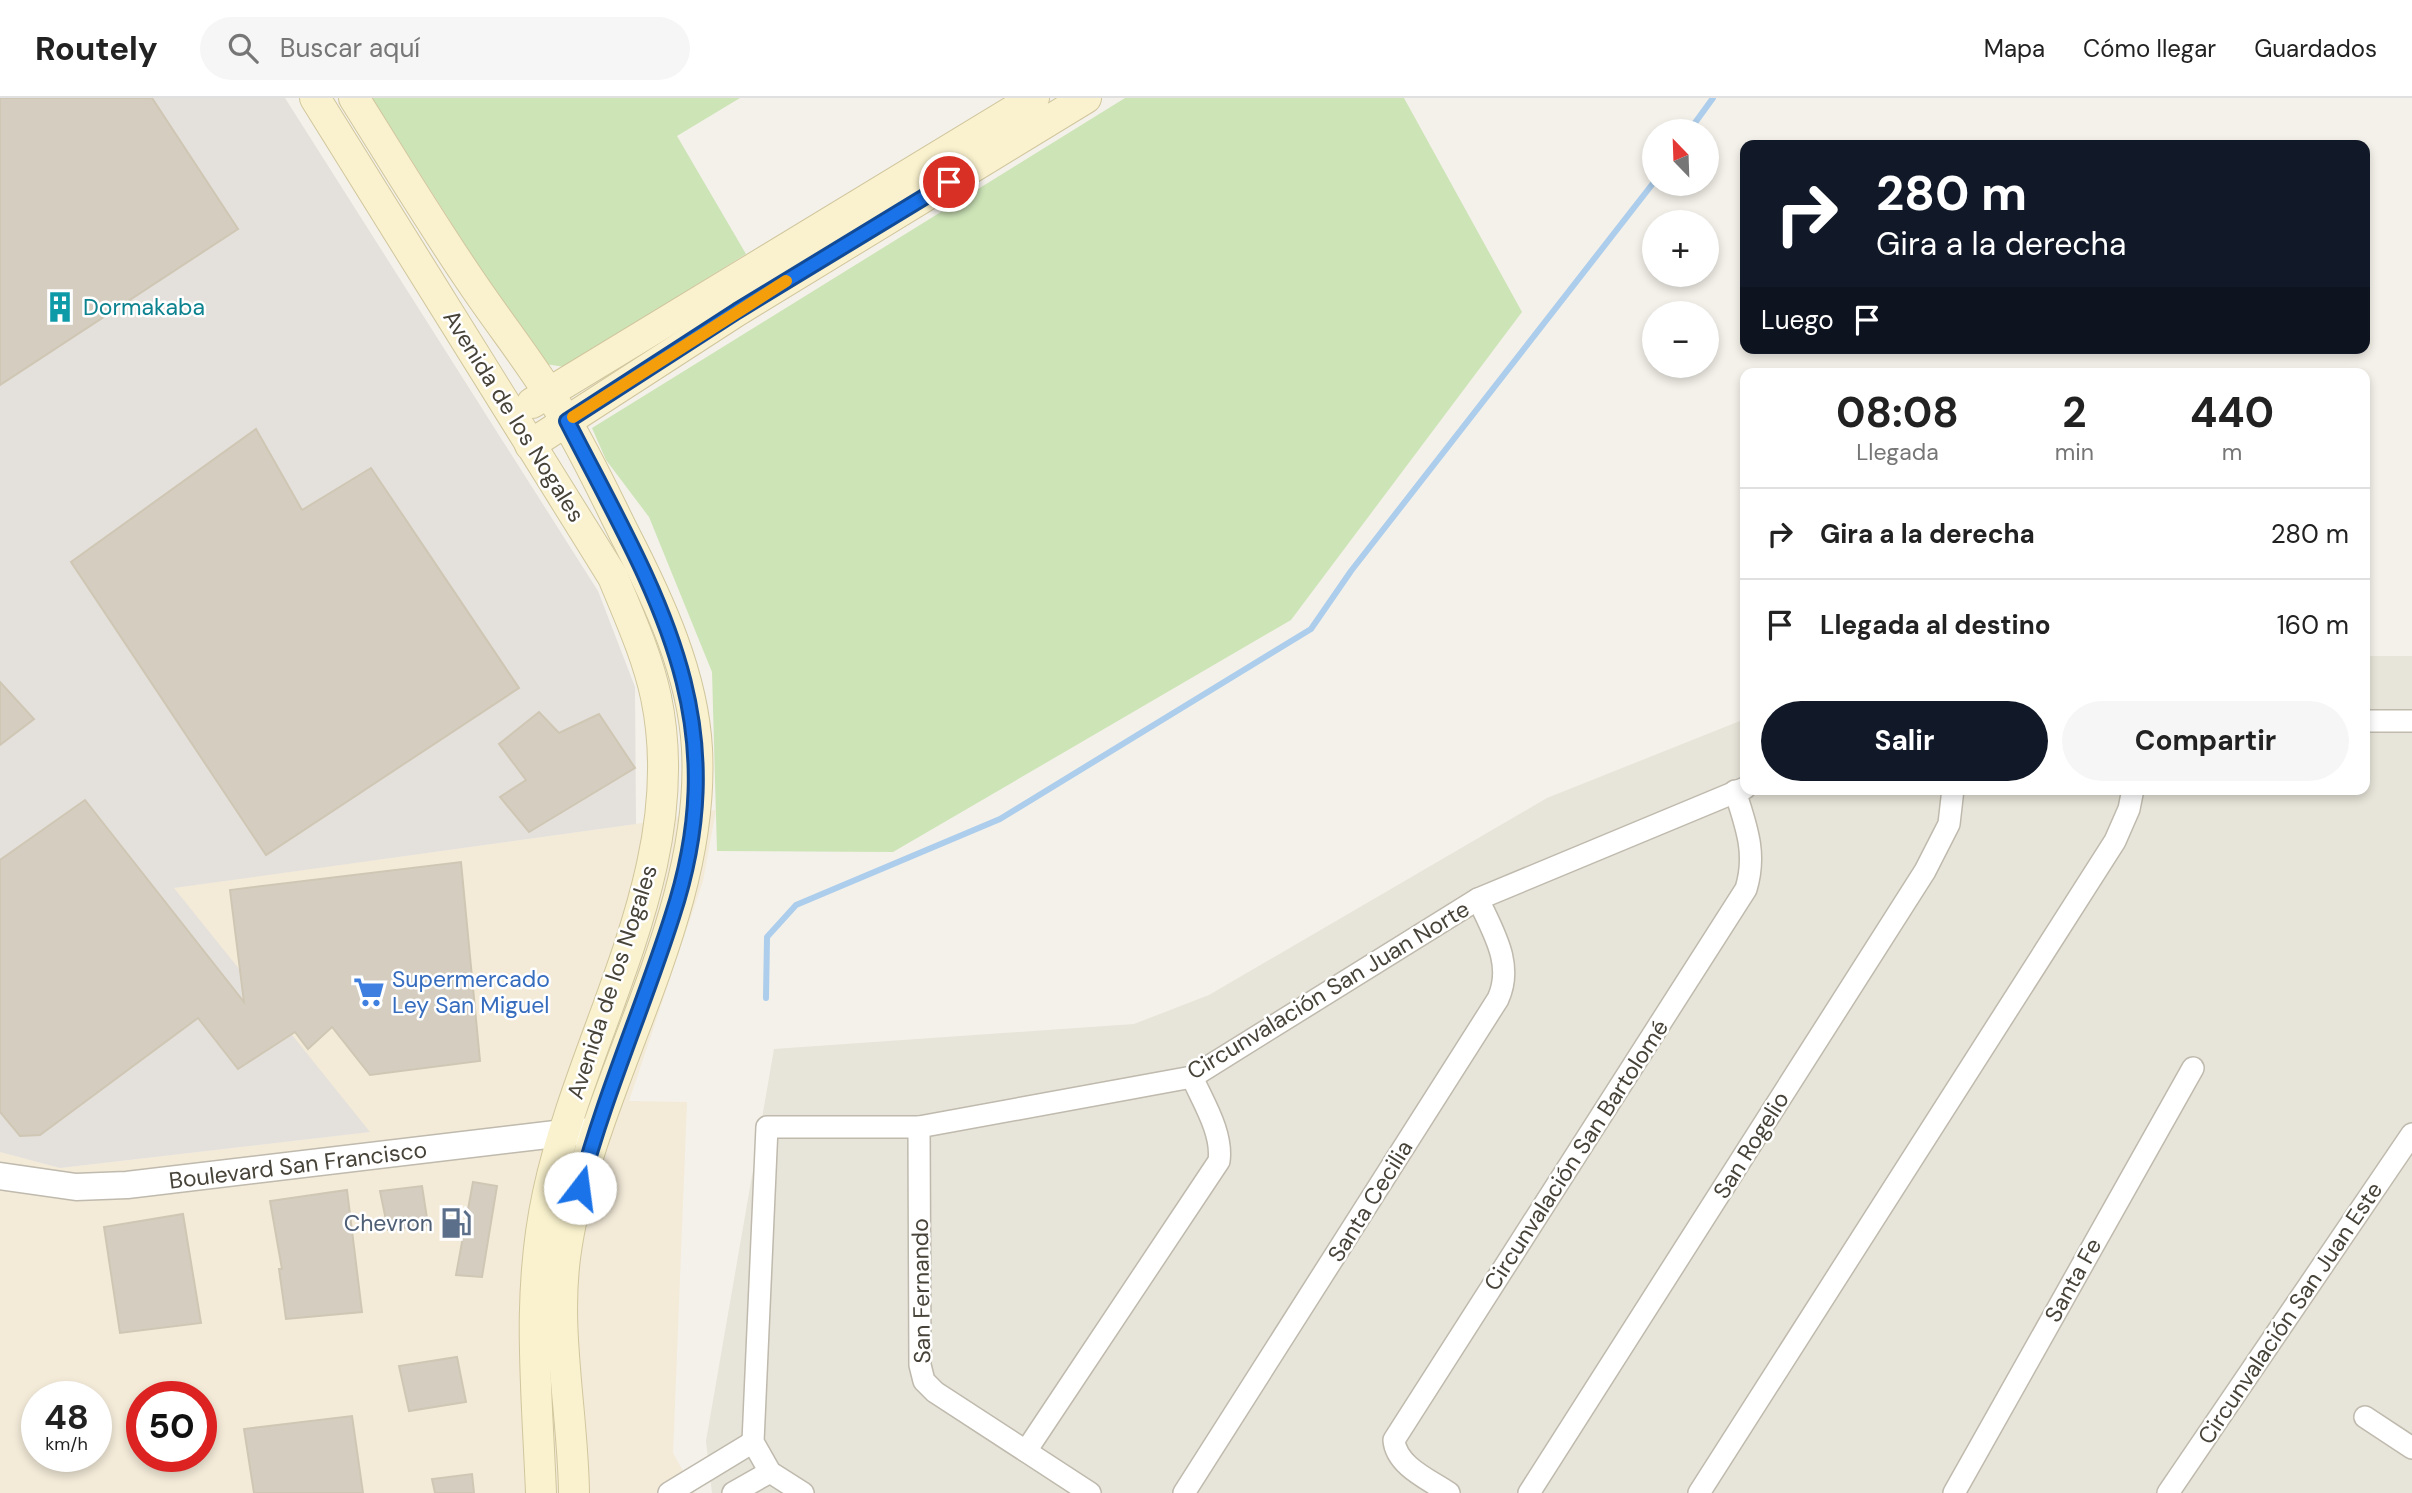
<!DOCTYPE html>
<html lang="es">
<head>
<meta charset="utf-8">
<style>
  :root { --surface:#fff; --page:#f6f6f6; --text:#222; --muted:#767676; --line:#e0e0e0; --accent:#111827 }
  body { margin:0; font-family:"DM Sans",sans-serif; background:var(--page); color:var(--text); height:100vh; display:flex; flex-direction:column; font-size:26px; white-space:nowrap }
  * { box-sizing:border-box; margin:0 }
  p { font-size:23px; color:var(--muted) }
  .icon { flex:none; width:38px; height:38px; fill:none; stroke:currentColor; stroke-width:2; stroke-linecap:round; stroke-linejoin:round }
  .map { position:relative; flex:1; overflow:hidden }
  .side { position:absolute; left:1740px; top:270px; width:630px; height:427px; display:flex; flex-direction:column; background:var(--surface); border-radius:14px; box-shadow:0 4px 10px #0003 }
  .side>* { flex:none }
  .top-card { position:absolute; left:1740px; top:42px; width:630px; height:214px; border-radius:14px; box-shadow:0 4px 10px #0003; background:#111827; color:#fff; overflow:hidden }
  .needle { width:46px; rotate:337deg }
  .buttons { position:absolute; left:1642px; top:21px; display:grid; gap:14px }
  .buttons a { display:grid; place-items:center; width:77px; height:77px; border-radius:50%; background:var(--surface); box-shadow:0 4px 10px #0003; font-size:35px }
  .speed { position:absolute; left:21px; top:1283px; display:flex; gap:14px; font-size:35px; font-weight:700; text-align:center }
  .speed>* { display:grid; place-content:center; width:91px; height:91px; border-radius:50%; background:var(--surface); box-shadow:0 4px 10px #0003; line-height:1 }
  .speed small { font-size:18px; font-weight:400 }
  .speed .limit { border:10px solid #d22; background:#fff; color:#111 }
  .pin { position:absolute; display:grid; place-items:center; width:60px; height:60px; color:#fff; margin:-30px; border:4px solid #fff; border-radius:50%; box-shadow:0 2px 7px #0007 }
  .me { position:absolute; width:77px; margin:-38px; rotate:15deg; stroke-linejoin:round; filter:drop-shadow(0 0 5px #0008) }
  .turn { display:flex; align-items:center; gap:24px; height:147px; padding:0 21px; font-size:32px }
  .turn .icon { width:91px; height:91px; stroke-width:2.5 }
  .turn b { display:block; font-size:49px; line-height:60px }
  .then { display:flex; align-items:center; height:66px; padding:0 21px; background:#0003; gap:14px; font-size:26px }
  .eta { display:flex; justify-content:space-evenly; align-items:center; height:119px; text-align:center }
  .eta b { font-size:42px; font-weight:700; line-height:49px }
  .primary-button { display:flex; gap:14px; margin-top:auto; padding:14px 21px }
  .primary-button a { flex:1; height:80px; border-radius:42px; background:var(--accent); color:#fff; font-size:28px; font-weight:700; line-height:80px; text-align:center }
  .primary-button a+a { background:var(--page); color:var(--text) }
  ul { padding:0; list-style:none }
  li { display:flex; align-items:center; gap:21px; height:91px; padding:0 21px; border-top:2px solid var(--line) }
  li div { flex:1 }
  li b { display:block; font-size:26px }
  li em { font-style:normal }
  header { display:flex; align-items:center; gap:42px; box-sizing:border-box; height:98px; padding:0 35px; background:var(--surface); border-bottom:2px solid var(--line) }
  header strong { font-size:33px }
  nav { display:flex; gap:38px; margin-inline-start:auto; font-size:24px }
  .search { width:490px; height:63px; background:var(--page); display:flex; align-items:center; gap:18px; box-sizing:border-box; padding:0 24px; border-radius:38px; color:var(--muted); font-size:26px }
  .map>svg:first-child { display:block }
  .residential { fill:#e7e4d9 }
  .commercial { fill:#f3ead8; fill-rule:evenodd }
  .industrial { fill:#e4e0db }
  .green { fill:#cde4b7 }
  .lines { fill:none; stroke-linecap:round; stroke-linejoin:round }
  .stream { stroke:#accdeb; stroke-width:6 }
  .building { fill:#d5cec0; stroke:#cfc6b4; stroke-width:2 }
  .minor-casing { stroke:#bfbaad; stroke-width:24 }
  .tertiary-casing { stroke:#bfbaad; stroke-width:29 }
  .secondary-casing { stroke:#d0c69d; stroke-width:32 }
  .minor { stroke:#fff; stroke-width:21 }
  .tertiary { stroke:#fff; stroke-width:26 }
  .secondary { stroke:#faf2ce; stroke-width:30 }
  .route-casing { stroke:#114b97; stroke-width:18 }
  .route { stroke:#1a73e8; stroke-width:12 }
  .slow { stroke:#f59e0b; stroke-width:12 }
  .labels { text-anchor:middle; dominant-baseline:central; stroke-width:5; stroke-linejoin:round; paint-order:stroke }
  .culture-label { font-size:23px; fill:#0d838f; stroke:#fff; text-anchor:start }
  .street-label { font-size:23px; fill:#474339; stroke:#fff }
  .shop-label { font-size:23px; fill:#366cbe; stroke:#fff; text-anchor:start }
  .service-label { font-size:23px; fill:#4e5e75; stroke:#fff; text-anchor:end }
</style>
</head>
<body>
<header>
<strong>Routely</strong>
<div class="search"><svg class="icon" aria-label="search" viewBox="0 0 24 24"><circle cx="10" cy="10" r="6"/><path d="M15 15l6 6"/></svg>Buscar aquí</div>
<nav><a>Mapa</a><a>Cómo llegar</a><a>Guardados</a></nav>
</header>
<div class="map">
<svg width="2412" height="1395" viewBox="0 0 2412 1395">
  <rect width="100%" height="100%" fill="#f4f1ea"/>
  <path class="residential" d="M2364 558H2412V1395H712L706 1343 774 951 1134 926 1209 897 1547 700 1745 621V691H2364Z"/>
  <path class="commercial" d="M716 712 703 783 629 1003 687 1004 673 1355 695 1395H0V1054L60 1070 369 1034 173 790 636 726ZM37 1298H96V1358H37ZM142 1298H201V1358H142Z"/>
  <path class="industrial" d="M0 0H285L598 493 635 589 636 726 174 790 370 1034 60 1070 0 1054Z"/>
  <g class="green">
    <path d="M372 0H740L677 38 746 156 565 269 545 266 514 224Z"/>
    <path d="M1125 0H1404L1522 214 1291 522 893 754 717 753 712 574 649 419 606 362 592 330Z"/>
  </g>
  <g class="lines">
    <g class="stream">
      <path d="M1689 33 1713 0"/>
      <path d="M766 900 767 839 796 807 1000 721 1311 531 1351 473 1654 84"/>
    </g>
  </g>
  <g class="building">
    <path d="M0 0H152L238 131 0 287Z"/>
    <path d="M256 331 302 412 371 370 519 590 266 757 71 464Z"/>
    <path d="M0 584 34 621 0 647Z"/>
    <path d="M539 614 559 635 599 616 635 670 529 734 500 699 526 682 499 646Z"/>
    <path d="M85 702 244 904 230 792 461 764 480 963 370 977 332 929 308 951 295 934 238 971 198 920 40 1037 20 1038 0 1014V762Z"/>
    <path d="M473 1084 497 1088 482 1179 456 1177Z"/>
    <path d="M422 1088 428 1127 388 1132 380 1093Z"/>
    <path d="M347 1092 362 1214 286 1221 279 1171H282L270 1103Z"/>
    <path d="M183 1116 201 1225 120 1235 104 1129Z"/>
    <path d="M457 1259 466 1304 409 1313 399 1268Z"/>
    <path d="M352 1318 363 1395H254L244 1331Z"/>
    <path d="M472 1376 474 1395H435L432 1381Z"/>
  </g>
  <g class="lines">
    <defs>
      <g id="minor">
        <path d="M2364 623H2412"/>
        <path d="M919 1029 920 1267 924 1283 935 1294 1090 1395"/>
        <path d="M2365 1319 2412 1350"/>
        <path d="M1026 1353 1219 1063C1223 1035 1203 1004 1192 979"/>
        <path d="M669 1395 753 1344"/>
        <path d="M733 1395 770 1374"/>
        <path d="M803 1395 770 1374 753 1344 767 1029H919L1192 979 1478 801 1745 690"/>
        <path d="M1184 1395 1498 901C1514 866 1493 834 1478 801"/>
        <path d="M1449 1395C1430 1382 1396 1368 1394 1342L1746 791C1757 755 1746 728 1735 693"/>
        <path d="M1529 1395 1925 773 1949 726 1953 691"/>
        <path d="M1699 1395 2115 743 2129 711 2133 691"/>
        <path d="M1954 1395 2193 970"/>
        <path d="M2168 1395 2412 1036"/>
      </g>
      <path id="tertiary" d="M0 1078 76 1089 127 1087 581 1033"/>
      <g id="secondary">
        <path d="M315 0 613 479C629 518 647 557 656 599 692 771 583 931 548 1095 526 1196 537 1292 541 1395"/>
        <path d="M354 0C393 62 431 125 472 185 503 231 539 275 566 323 588 360 606 399 625 437 659 503 693 576 697 651 706 822 594 980 567 1146 553 1228 573 1312 574 1395"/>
        <path d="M532 305 1034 0"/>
        <path d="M530 347 737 213 1086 0"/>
      </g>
    </defs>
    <use href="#minor" class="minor-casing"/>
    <use href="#tertiary" class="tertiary-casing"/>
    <use href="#secondary" class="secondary-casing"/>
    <use href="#minor" class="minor"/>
    <use href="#tertiary" class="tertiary"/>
    <use href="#secondary" class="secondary"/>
  </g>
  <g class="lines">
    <defs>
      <path id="route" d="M580 1090C604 998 643 910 672 819 738 619 655 495 567 323L737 213 949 84"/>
    </defs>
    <use href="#route" class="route-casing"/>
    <use href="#route" class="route"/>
    <path class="slow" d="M573 319 786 183"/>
  </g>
  <defs>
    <symbol id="building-bare" viewBox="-9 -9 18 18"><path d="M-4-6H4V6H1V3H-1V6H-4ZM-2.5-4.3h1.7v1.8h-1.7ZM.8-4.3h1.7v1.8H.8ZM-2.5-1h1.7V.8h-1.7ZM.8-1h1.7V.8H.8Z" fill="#0f9aa8" stroke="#fff" stroke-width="2.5" paint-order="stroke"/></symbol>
    <symbol id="supermarket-bare" viewBox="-9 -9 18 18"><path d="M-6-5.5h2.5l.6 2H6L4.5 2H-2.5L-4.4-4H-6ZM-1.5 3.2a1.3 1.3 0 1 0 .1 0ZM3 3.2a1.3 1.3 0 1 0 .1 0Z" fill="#3f7fe0" stroke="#fff" stroke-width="2.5" paint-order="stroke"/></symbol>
    <symbol id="fuel-bare" viewBox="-9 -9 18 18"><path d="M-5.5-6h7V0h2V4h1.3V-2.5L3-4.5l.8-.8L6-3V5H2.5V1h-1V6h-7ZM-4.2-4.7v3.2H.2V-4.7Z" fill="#5c6f8a" stroke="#fff" stroke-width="2.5" paint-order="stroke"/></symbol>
  </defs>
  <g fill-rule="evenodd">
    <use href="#building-bare" x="38" y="187" width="44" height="44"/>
    <use href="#supermarket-bare" x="347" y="872" width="44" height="44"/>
    <use href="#fuel-bare" x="434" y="1103" width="44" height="44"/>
  </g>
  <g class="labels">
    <g class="culture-label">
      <text x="83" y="209">Dormakaba</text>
    </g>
    <g class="street-label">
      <text transform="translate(514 318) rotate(58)">Avenida de los Nogales</text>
      <text transform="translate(612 884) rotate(-72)">Avenida de los Nogales</text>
      <text transform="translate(1328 892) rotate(-31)">Circunvalación San Juan Norte</text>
      <text transform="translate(1751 1047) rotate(-58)">San Rogelio</text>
      <text transform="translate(1576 1057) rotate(-57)">Circunvalación San Bartolomé</text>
      <text transform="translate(298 1067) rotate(-7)">Boulevard San Francisco</text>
      <text transform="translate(1370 1103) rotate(-58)">Santa Cecilia</text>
      <text transform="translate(2073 1182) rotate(-61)">Santa Fe</text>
      <text transform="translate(921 1193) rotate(-91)">San Fernando</text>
      <text transform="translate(2290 1215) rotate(-56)">Circunvalación San Juan Este</text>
    </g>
    <g class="shop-label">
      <text x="392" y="881">Supermercado<tspan x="392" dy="26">Ley San Miguel</tspan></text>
    </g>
    <g class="service-label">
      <text x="433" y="1125">Chevron</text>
    </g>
  </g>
</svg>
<div class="buttons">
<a><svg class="needle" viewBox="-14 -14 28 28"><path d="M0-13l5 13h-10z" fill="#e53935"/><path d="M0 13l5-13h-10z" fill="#767676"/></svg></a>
<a>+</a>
<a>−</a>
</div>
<div class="speed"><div>48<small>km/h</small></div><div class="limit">50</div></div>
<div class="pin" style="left:949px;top:84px;background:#d93025"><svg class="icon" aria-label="arrive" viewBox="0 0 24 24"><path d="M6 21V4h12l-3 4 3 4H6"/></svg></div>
<svg class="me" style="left:580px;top:1090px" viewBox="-20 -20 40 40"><circle r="19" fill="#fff"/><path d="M0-13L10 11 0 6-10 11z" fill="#1a73e8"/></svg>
<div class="top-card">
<div class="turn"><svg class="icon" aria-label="right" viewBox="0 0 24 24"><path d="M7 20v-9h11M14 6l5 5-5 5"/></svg><div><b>280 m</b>Gira a la derecha</div></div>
<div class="then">Luego<svg class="icon" aria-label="arrive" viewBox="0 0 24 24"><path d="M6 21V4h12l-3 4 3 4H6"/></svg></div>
</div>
<section class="side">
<div class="eta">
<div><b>08:08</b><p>Llegada</p></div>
<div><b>2</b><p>min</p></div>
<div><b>440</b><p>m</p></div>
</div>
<ul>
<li><svg class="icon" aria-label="right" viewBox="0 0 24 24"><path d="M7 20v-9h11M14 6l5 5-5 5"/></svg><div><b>Gira a la derecha</b></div><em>280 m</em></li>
<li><svg class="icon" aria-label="arrive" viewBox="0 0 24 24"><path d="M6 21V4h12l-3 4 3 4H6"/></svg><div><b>Llegada al destino</b></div><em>160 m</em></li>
</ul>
<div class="primary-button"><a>Salir</a><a>Compartir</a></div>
</section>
</div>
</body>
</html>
